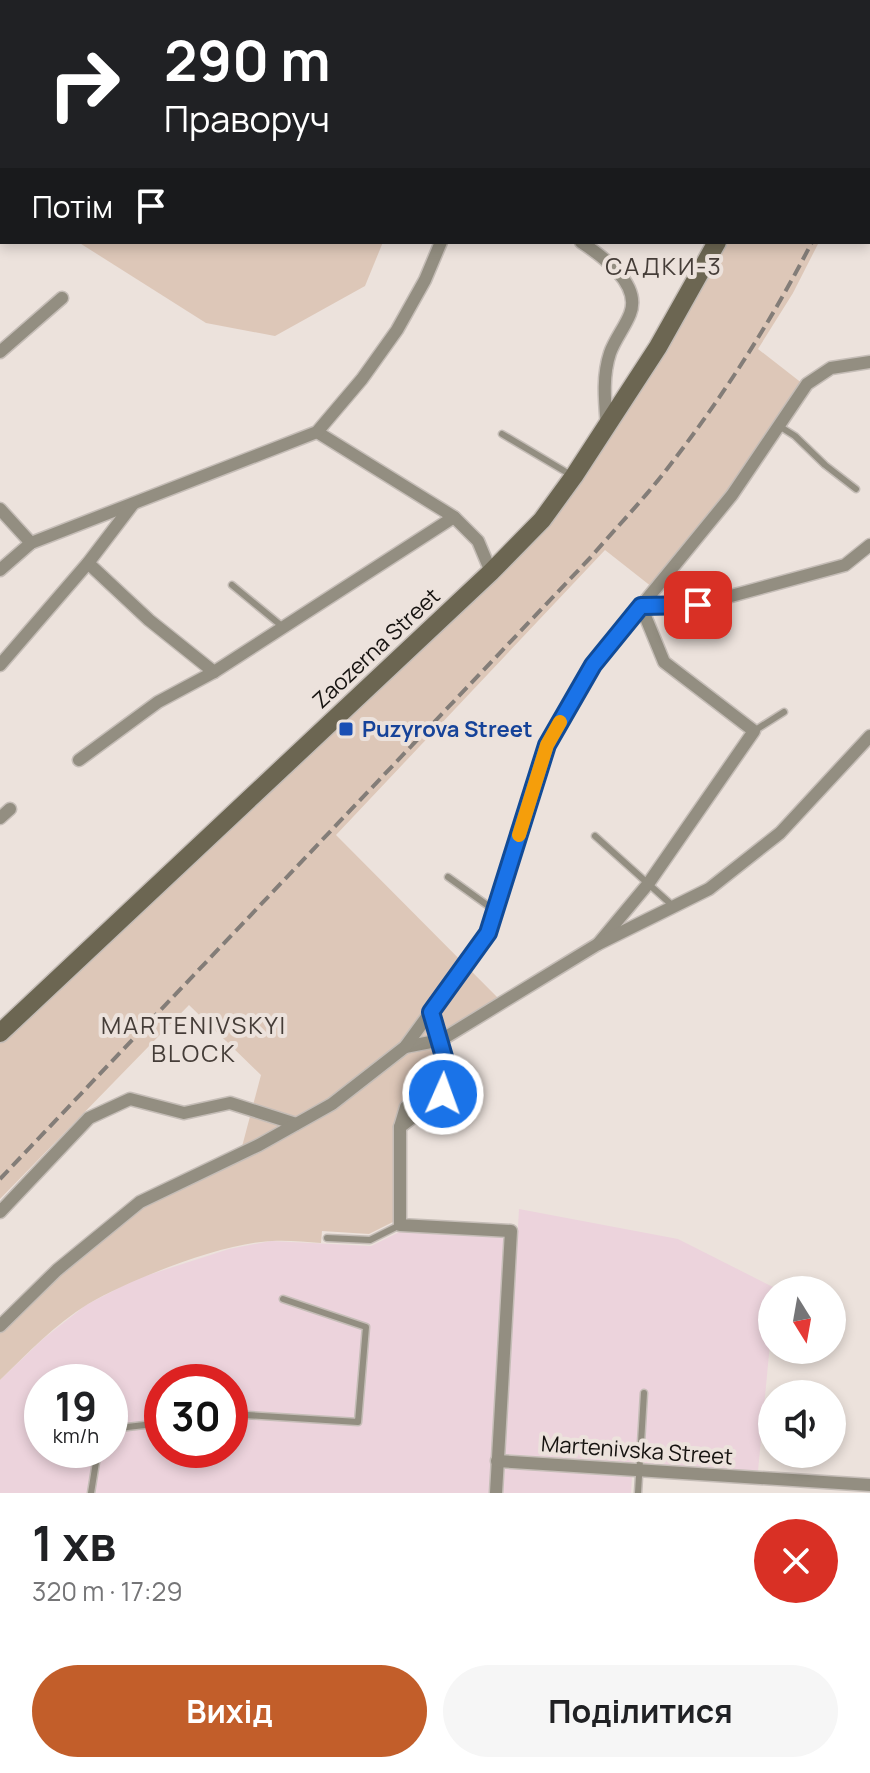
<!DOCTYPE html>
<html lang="uk">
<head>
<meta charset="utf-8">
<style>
  :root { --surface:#fff; --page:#f6f6f6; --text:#202124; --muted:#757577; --accent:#c25e2a }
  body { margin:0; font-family:Manrope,sans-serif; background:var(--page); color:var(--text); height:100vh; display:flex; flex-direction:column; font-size:30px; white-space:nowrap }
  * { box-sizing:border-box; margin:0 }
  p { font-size:26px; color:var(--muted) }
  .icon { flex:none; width:44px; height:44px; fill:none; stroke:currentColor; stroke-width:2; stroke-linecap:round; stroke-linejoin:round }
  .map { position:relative; height:1493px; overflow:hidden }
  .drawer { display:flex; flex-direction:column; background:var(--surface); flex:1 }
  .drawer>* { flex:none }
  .top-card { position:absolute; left:0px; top:0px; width:870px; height:244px; box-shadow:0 4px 12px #0003; background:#202124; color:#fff; overflow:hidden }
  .needle { width:52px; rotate:169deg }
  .buttons { position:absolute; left:758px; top:1276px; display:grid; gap:16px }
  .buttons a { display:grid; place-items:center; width:88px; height:88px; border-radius:50%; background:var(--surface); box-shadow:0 4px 12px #0003; font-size:40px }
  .speed { position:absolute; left:24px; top:1364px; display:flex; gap:16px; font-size:40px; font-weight:700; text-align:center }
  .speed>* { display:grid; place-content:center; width:104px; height:104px; border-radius:50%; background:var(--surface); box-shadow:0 4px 12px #0003; line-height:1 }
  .speed small { font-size:20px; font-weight:400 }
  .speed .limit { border:12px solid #d22; background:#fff; color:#111 }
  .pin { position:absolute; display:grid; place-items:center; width:68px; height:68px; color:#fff; margin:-34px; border-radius:16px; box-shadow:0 4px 12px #0006 }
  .me { position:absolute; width:88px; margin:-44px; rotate:2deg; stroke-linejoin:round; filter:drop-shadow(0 0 6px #0008) }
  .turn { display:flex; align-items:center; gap:28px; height:168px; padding:0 32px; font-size:36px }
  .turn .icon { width:104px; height:104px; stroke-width:2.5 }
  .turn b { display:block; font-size:56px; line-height:68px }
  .then { display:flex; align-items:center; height:76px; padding:0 32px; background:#0003; gap:16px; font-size:30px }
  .round { display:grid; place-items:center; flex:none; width:84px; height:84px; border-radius:42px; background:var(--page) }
  .headline { display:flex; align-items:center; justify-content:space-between; height:136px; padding:0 32px }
  h1 { font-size:48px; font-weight:700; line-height:60px }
  .cta { display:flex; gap:16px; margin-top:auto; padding:16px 32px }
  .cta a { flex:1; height:92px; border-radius:48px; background:var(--accent); color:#fff; font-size:32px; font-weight:700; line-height:92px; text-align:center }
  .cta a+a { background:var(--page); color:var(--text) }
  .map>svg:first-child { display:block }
  .industrial { fill:#ecd3dc; fill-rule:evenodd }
  .green { fill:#ddc7b8 }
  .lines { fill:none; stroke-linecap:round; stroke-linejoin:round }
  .lane-casing { stroke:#c5bdb7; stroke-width:9 }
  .street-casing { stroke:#c5bdb7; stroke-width:15 }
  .secondary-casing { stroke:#c5bdb7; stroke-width:21 }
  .lane { stroke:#938e81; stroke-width:6 }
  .street { stroke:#938e81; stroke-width:12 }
  .secondary { stroke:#6c6652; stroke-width:18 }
  .rail { stroke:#837d78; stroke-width:4; stroke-dasharray:12 6; stroke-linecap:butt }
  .route-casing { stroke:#114b97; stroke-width:20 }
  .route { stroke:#1a73e8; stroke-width:14 }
  .slow { stroke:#f59e0b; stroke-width:14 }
  .transit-dot { fill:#1a4fb4; stroke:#ece2dc; stroke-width:3 }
  .labels { text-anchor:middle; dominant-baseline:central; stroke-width:8; stroke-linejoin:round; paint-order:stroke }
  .street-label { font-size:22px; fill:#161310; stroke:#ece2dc }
  .transit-label { font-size:22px; font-weight:bold; fill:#164399; stroke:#ece2dc; text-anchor:start }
  .neighbourhood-label { font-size:24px; letter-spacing:2px; fill:#453d38; stroke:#ece2dc }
</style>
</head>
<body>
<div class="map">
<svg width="870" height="1493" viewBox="0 0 870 1493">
  <rect width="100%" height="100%" fill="#ece2dc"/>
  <g class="industrial">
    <path d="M519 1209 678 1239 775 1288 772 1290V1322L758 1471 505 1454Z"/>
    <path d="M401 1231 504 1237 489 1493H0V1380L43 1339 86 1305 136 1279 229 1249 271 1241 371 1246ZM42 1382H110V1450H42ZM162 1382H230V1450H162Z"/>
    <path d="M505 1468 632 1477 631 1493H503Z"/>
  </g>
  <g class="green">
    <path d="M0 0H290L291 2H2V203Z"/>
    <path d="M817 0H870V182L868 2H817Z"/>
    <path d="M78 242H383L365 286 275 336 206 323Z"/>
    <path d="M717 242H819L793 293 758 349 803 384 730 491 652 587 605 550 336 835 499 999 437 1037 445 1071 401 1104 395 1221 369 1234 322 1231 321 1243C305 1242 288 1240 272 1241 222 1243 131 1279 88 1304 55 1324 27 1354 0 1380V1331L60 1272 141 1205 239 1158 261 1075 189 1005 0 1199V1033L542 520Z"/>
  </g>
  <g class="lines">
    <defs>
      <g id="lane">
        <path d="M779 426 795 436 825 465 856 489"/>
        <path d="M502 434 571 475"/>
        <path d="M232 585 283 627"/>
        <path d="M754 731 784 712"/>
        <path d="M595 836 673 906"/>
        <path d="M448 877 494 910"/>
        <path d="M327 1238 370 1240 400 1225"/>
        <path d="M230 1414 358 1422 366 1327 283 1299"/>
        <path d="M110 1429 162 1423"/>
        <path d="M91 1493 98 1450"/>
        <path d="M638 1493 644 1393"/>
      </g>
      <g id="street">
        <path d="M368 0 371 2"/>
        <path d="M817 2V0"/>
        <path d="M581 242C602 256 642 284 630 314 625 327 615 339 610 353 602 377 605 402 607 427"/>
        <path d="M0 352 62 298"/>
        <path d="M317 432 454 517 478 541 491 572"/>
        <path d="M0 509 31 543"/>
        <path d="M88 563 149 620 214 672"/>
        <path d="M0 570 31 543 317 432 362 379 397 330 425 280 441 242"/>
        <path d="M0 665 88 563 133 504"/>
        <path d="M79 760 158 702 214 672 454 517"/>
        <path d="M0 818 10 809"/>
        <path d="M598 944 648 884 754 731 664 662 641 606 698 605 845 565 870 545"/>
        <path d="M405 1047 441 1040 598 944 709 889 780 833 870 736"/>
        <path d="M449 1074 406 1107 400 1127V1225L511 1231 496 1493"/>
        <path d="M400 1127 443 1094 449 1074 431 1012"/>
        <path d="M0 1212 89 1118 130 1099 184 1113 230 1103 296 1124"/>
        <path d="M0 1326 57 1270 140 1202 259 1145 332 1104 405 1047 488 933 547 745 593 665 732 495 807 384 831 368 870 362"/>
        <path d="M497 1461 870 1485"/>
      </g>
      <g id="secondary">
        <path d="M697 0 700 2"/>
        <path d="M0 1033 491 572 542 520 574 476 658 347 717 242"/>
      </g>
    </defs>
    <use href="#lane" class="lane-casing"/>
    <use href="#street" class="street-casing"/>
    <use href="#secondary" class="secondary-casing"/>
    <use href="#lane" class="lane"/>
    <use href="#street" class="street"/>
    <use href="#secondary" class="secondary"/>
    <g class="rail">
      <path d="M868 68 870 62"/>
      <path d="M868 102 870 95"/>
      <path d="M0 1179 590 558C616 528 643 500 667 469 722 398 771 322 812 242"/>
    </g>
  </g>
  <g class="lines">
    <defs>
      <path id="route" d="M443 1094 449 1074 431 1012 488 933 547 745 593 665 641 606 698 605"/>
    </defs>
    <use href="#route" class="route-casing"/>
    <use href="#route" class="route"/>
    <path class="slow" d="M519 835 547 745 560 722"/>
  </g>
  <rect class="transit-dot" x="338" y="721" width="16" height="16" rx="4"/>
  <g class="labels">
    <g class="street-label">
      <text transform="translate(376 648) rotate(-43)">Zaozerna Street</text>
      <text transform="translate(637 1450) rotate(4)">Martenivska Street</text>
    </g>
    <g class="transit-label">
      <text x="362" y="729">Puzyrova Street</text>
    </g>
    <g class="neighbourhood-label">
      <text x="664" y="265">САДКИ-3</text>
      <text x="194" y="1024">MARTENIVSKYI<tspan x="194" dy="28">BLOCK</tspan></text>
    </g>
  </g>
</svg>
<div class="buttons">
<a><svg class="needle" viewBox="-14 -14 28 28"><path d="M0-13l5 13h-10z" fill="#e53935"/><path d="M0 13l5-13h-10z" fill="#757577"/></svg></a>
<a><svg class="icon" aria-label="sound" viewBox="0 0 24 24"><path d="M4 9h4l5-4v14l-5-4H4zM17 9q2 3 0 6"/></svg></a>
</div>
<div class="speed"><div>19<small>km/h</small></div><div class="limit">30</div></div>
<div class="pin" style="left:698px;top:605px;background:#d93025"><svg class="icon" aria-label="arrive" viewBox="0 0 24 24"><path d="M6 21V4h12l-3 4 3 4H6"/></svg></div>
<svg class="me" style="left:443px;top:1094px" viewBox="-20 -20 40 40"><circle r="17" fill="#1a73e8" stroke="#fff" stroke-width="3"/><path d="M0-11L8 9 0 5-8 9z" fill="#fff"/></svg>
<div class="top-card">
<div class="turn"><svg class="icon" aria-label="right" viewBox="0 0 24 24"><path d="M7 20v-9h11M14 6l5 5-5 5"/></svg><div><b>290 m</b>Праворуч</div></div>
<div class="then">Потім<svg class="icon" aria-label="arrive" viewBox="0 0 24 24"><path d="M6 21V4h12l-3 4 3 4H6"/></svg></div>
</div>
</div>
<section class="drawer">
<div class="headline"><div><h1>1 хв</h1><p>320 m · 17:29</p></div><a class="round" style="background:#d93025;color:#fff"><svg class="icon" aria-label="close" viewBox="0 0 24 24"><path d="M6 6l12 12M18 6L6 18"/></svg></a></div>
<div class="cta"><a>Вихід</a><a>Поділитися</a></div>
</section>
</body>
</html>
